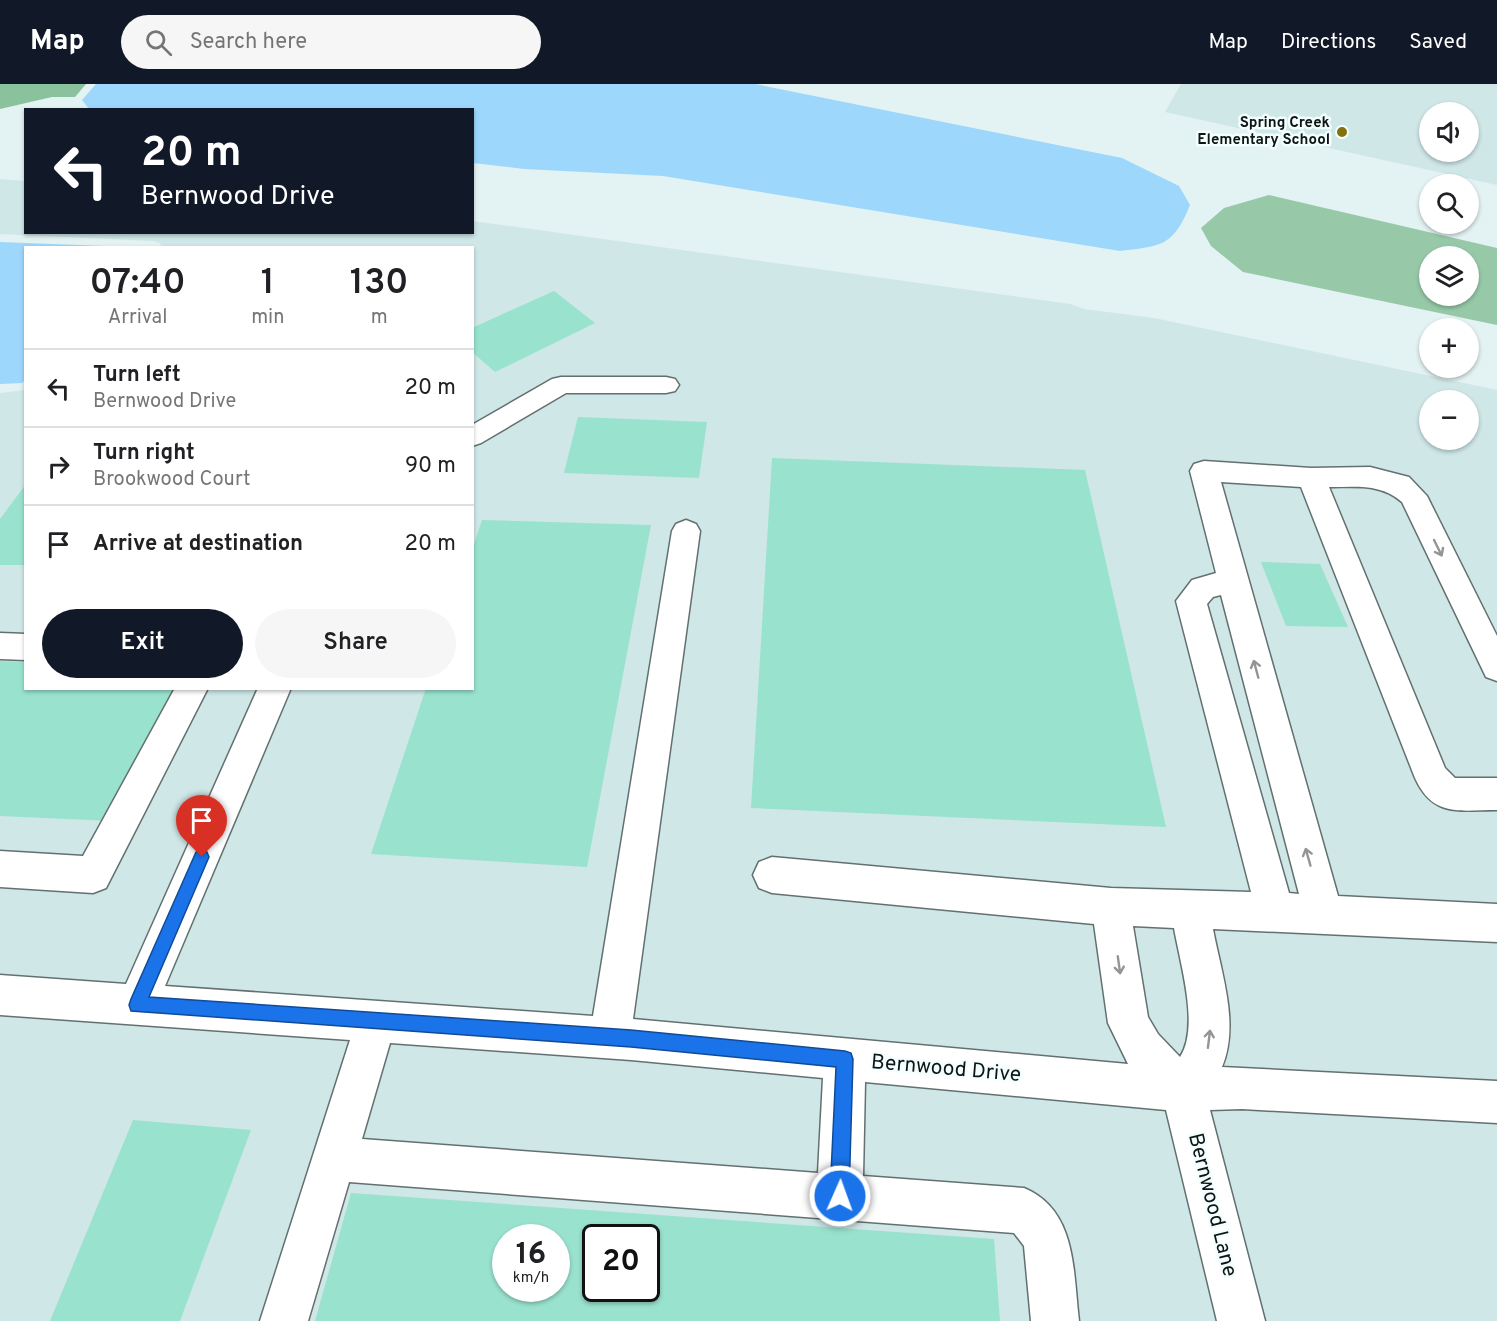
<!DOCTYPE html>
<html lang="en">
<head>
<meta charset="utf-8">
<style>
  :root { --surface:#fff; --page:#f6f6f6; --text:#202124; --muted:#757577; --line:#e0e0e0; --accent:#111827 }
  body { margin:0; font-family:Overpass,sans-serif; background:var(--page); color:var(--text); height:100vh; display:flex; flex-direction:column; font-size:22px; white-space:nowrap }
  * { box-sizing:border-box; margin:0 }
  p { font-size:20px; color:var(--muted) }
  .icon { flex:none; width:33px; height:33px; fill:none; stroke:currentColor; stroke-width:2; stroke-linecap:round; stroke-linejoin:round }
  .map { position:relative; flex:1; overflow:hidden }
  .details { position:absolute; left:24px; top:162px; width:450px; height:444px; display:flex; flex-direction:column; background:var(--surface); border-radius:0px; box-shadow:0 2px 4px #0004 }
  .details>* { flex:none }
  .banner { position:absolute; left:24px; top:24px; width:450px; height:126px; border-radius:0px; box-shadow:0 2px 4px #0004; background:#111827; color:#fff; overflow:hidden }
  .fabs { position:absolute; left:1419px; top:18px; display:grid; gap:12px }
  .fabs a { display:grid; place-items:center; width:60px; height:60px; border-radius:50%; background:var(--surface); box-shadow:0 2px 4px #0004; font-size:30px }
  .speed { position:absolute; left:492px; top:1140px; display:flex; gap:12px; font-size:30px; font-weight:700; text-align:center }
  .speed>* { display:grid; place-content:center; width:78px; height:78px; border-radius:50%; background:var(--surface); box-shadow:0 2px 4px #0004; line-height:1 }
  .speed small { font-size:15px; font-weight:400 }
  .speed .limit { border:3px solid #111; border-radius:9px; background:#fff; color:#111 }
  .pin { position:absolute; display:grid; place-items:center; width:51px; height:51px; color:#fff; margin:-62px -26px; border-radius:50% 50% 50% 0; rotate:-45deg; box-shadow:0 0 6px #0007 }
  .pin .icon { rotate:45deg }
  .me { position:absolute; width:66px; margin:-33px; rotate:2deg; stroke-linejoin:round; filter:drop-shadow(0 0 4px #0008) }
  .turn { display:flex; align-items:center; gap:21px; height:126px; padding:0 18px; font-size:27px }
  .turn .icon { width:78px; height:78px; stroke-width:2.5 }
  .turn b { display:block; font-size:42px; line-height:51px }
  .eta { display:flex; justify-content:space-evenly; align-items:center; height:102px; text-align:center }
  .eta b { font-size:36px; font-weight:600; line-height:42px }
  .action { display:flex; gap:12px; margin-top:auto; padding:12px 18px }
  .action a { flex:1; height:69px; border-radius:36px; background:var(--accent); color:#fff; font-size:24px; font-weight:600; line-height:69px; text-align:center }
  .action a+a { background:var(--page); color:var(--text) }
  ul { padding:0; list-style:none }
  li { display:flex; align-items:center; gap:18px; height:78px; padding:0 18px; border-top:2px solid var(--line) }
  li div { flex:1 }
  li b { display:block; font-size:22px }
  li em { font-style:normal }
  header { display:flex; align-items:center; gap:36px; box-sizing:border-box; height:84px; padding:0 30px; background:var(--accent); color:#fff }
  header strong { font-size:28px }
  nav { display:flex; gap:33px; margin-inline-start:auto; font-size:21px }
  .search { width:420px; height:54px; background:var(--page); display:flex; align-items:center; gap:15px; box-sizing:border-box; padding:0 21px; border-radius:33px; color:var(--muted); font-size:22px }
  .map>svg:first-child { display:block }
  .built { fill:#cfe7e7; fill-rule:evenodd }
  .green { fill:#97c9a9; fill-rule:evenodd }
  .forest { fill:#8ac29e }
  .water { fill:#9dd7fb }
  .building { fill:#99e2ce; fill-rule:evenodd }
  .lines { fill:none; stroke-linecap:round; stroke-linejoin:round }
  .minor-casing { stroke:#637070; stroke-width:3 }
  .minor { fill:#fff; fill-rule:evenodd }
  .oneway { stroke:#939595 }
  .route { fill:#1a73e8; stroke:#114b97; stroke-width:1.5 }
  .poi-dot { fill:#84700f; stroke:#f3fffe; stroke-width:2 }
  .labels { text-anchor:middle; dominant-baseline:central; stroke-width:5; stroke-linejoin:round; paint-order:stroke }
  .far-poi-label { font-size:15px; font-weight:bold; fill:#0f1414; stroke:#f3fffe; text-anchor:end }
  .near-street-label { font-size:21px; fill:#0f1414; stroke:#f3fffe }
</style>
</head>
<body>
<header>
<strong>Map</strong>
<div class="search"><svg class="icon" aria-label="search" viewBox="0 0 24 24"><circle cx="10" cy="10" r="6"/><path d="M15 15l6 6"/></svg>Search here</div>
<nav><a>Map</a><a>Directions</a><a>Saved</a></nav>
</header>
<div class="map">
<svg width="1497" height="1237" viewBox="0 0 1497 1237">
  <rect width="100%" height="100%" fill="#e3f2f2"/>
  <g class="built">
    <path d="M1181 0H1497V101L1165 28ZM1430 28H1468V68H1430Z"/>
    <path d="M0 95 25 97 26 148H472L473 137 1070 220 1084 225 1154 234 1497 306V1237H0V309L25 306 26 604H472V164H162L160 159 154 157 0 150ZM1430 316H1468V356H1430ZM506 1154H556V1204H506ZM596 1154H646V1204H596Z"/>
  </g>
  <path class="green" d="M1269 111 1497 164V241L1243 188 1211 162 1201 144 1224 124ZM1468 172V212H1430V172Z"/>
  <path class="forest" d="M0 0H86L75 13H52L0 25Z"/>
  <g class="water">
    <path d="M96 0H755L1122 74 1179 102 1190 121C1173 163 1161 162 1120 167L663 92 524 85 473 79 472 26 89 25 82 16Z"/>
    <path d="M0 158 129 163 26 164V295L22 299 0 300Z"/>
  </g>
  <g class="building">
    <path d="M554 207 595 239 495 288 472 268V244Z"/>
    <path d="M578 333 707 338 699 394 564 389Z"/>
    <path d="M772 374 1085 386 1166 743 751 724Z"/>
    <path d="M26 400V481H0V435Z"/>
    <path d="M482 436 651 441 587 783 371 770 426 604H472V466Z"/>
    <path d="M1261 478 1320 480 1348 543 1286 542Z"/>
    <path d="M0 577 26 578V604L177 605 111 737 0 732Z"/>
    <path d="M133 1036 251 1046 180 1237H50Z"/>
    <path d="M351 1109 994 1155 1000 1237H315ZM506 1154H556V1204H506ZM596 1154H646V1204H596Z"/>
  </g>
  <g class="lines">
    <defs>
      <g id="minor">
        <path d="M561 293H666L675 295 679 301 675 307 666 309H566L481 359 472 362V341L552 295Z"/>
        <path d="M1204 377 1311 384 1370 383 1409 393 1427 412 1497 552V597L1486 593 1402 418C1380 399 1356 403 1329 403L1445 684 1455 694H1497V726C1460 726 1433 734 1415 694L1301 403 1221 398 1338 812 1497 820V858L1213 845C1221 889 1240 940 1222 983L1497 997V1039L1242 1025 1210 1026 1265 1237H1217L1166 1026 865 998 863 1092 1024 1104C1077 1126 1073 1188 1079 1237H1031L1024 1162 1014 1149 349 1098 308 1237H260L350 956 0 931V891L126 900 258 604H291L165 902 593 932 672 447 676 440 686 436 696 440 700 447 633 935 1128 980 1108 939 1094 840 772 809 759 804 753 791 759 778 772 773 1111 804 1251 808 1176 517 1192 496 1216 489 1190 387 1194 380ZM1221 511 1299 810 1289 809 1207 520 1213 513ZM1133 842 1174 844C1180 879 1200 943 1180 973L1158 950 1148 933ZM390 959 631 976 823 994 818 1089 362 1055Z"/>
        <path d="M0 549 26 550V576L0 575Z"/>
        <path d="M175 604H208L106 804 93 809 0 803V767L83 772Z"/>
      </g>
    </defs>
    <use href="#minor" class="minor-casing"/>
    <use href="#minor" class="minor"/>
  </g>
  <defs><path id="oneway-shaft" d="M-6 0H5M1.5-3L5.5 0L1.5 3" fill="none" stroke-width="1.6" stroke-linecap="round" stroke-linejoin="round" transform="scale(1.5)"/></defs>
  <g class="oneway">
    <use href="#oneway-shaft" transform="translate(1438 464) rotate(64)"/>
    <use href="#oneway-shaft" transform="translate(1256 585) rotate(-105)"/>
    <use href="#oneway-shaft" transform="translate(1308 773) rotate(-106)"/>
    <use href="#oneway-shaft" transform="translate(1119 881) rotate(82)"/>
    <use href="#oneway-shaft" transform="translate(1209 955) rotate(-83)"/>
  </g>
  <path class="route" d="M202 766 207 768 209 773 149 913 631 946 845 967 851 969 853 975 849 1112 846 1119 840 1122 833 1119 830 1112 836 983 631 963 131 927 129 921 131 915 196 768Z"/>
  <circle class="poi-dot" cx="1342" cy="48" r="6"/>
  <g class="labels">
    <g class="far-poi-label">
      <text x="1330" y="39">Spring Creek<tspan x="1330" dy="17">Elementary School</tspan></text>
    </g>
    <g class="near-street-label">
      <text transform="translate(946 985) rotate(5)">Bernwood Drive</text>
      <text transform="translate(1212 1121) rotate(76)">Bernwood Lane</text>
    </g>
  </g>
</svg>
<div class="fabs">
<a><svg class="icon" aria-label="sound" viewBox="0 0 24 24"><path d="M4 9h4l5-4v14l-5-4H4zM17 9q2 3 0 6"/></svg></a>
<a><svg class="icon" aria-label="search" viewBox="0 0 24 24"><circle cx="10" cy="10" r="6"/><path d="M15 15l6 6"/></svg></a>
<a><svg class="icon" aria-label="layers" viewBox="0 0 24 24"><path d="M12 4l9 5-9 5-9-5zM3 14l9 5 9-5"/></svg></a>
<a>+</a>
<a>−</a>
</div>
<div class="speed"><div>16<small>km/h</small></div><div class="limit">20</div></div>
<div class="pin" style="left:202px;top:773px;background:#d93025"><svg class="icon" aria-label="arrive" viewBox="0 0 24 24"><path d="M6 21V4h12l-3 4 3 4H6"/></svg></div>
<svg class="me" style="left:840px;top:1112px" viewBox="-20 -20 40 40"><circle r="17" fill="#1a73e8" stroke="#fff" stroke-width="3"/><path d="M0-11L8 9 0 5-8 9z" fill="#fff"/></svg>
<div class="banner">
<div class="turn"><svg class="icon" aria-label="left" viewBox="0 0 24 24"><path d="M17 20v-9H6M10 6l-5 5 5 5"/></svg><div><b>20 m</b>Bernwood Drive</div></div>
</div>
<section class="details">
<div class="eta">
<div><b>07:40</b><p>Arrival</p></div>
<div><b>1</b><p>min</p></div>
<div><b>130</b><p>m</p></div>
</div>
<ul>
<li><svg class="icon" aria-label="left" viewBox="0 0 24 24"><path d="M17 20v-9H6M10 6l-5 5 5 5"/></svg><div><b>Turn left</b><p>Bernwood Drive</p></div><em>20 m</em></li>
<li><svg class="icon" aria-label="right" viewBox="0 0 24 24"><path d="M7 20v-9h11M14 6l5 5-5 5"/></svg><div><b>Turn right</b><p>Brookwood Court</p></div><em>90 m</em></li>
<li><svg class="icon" aria-label="arrive" viewBox="0 0 24 24"><path d="M6 21V4h12l-3 4 3 4H6"/></svg><div><b>Arrive at destination</b></div><em>20 m</em></li>
</ul>
<div class="action"><a>Exit</a><a>Share</a></div>
</section>
</div>
</body>
</html>
